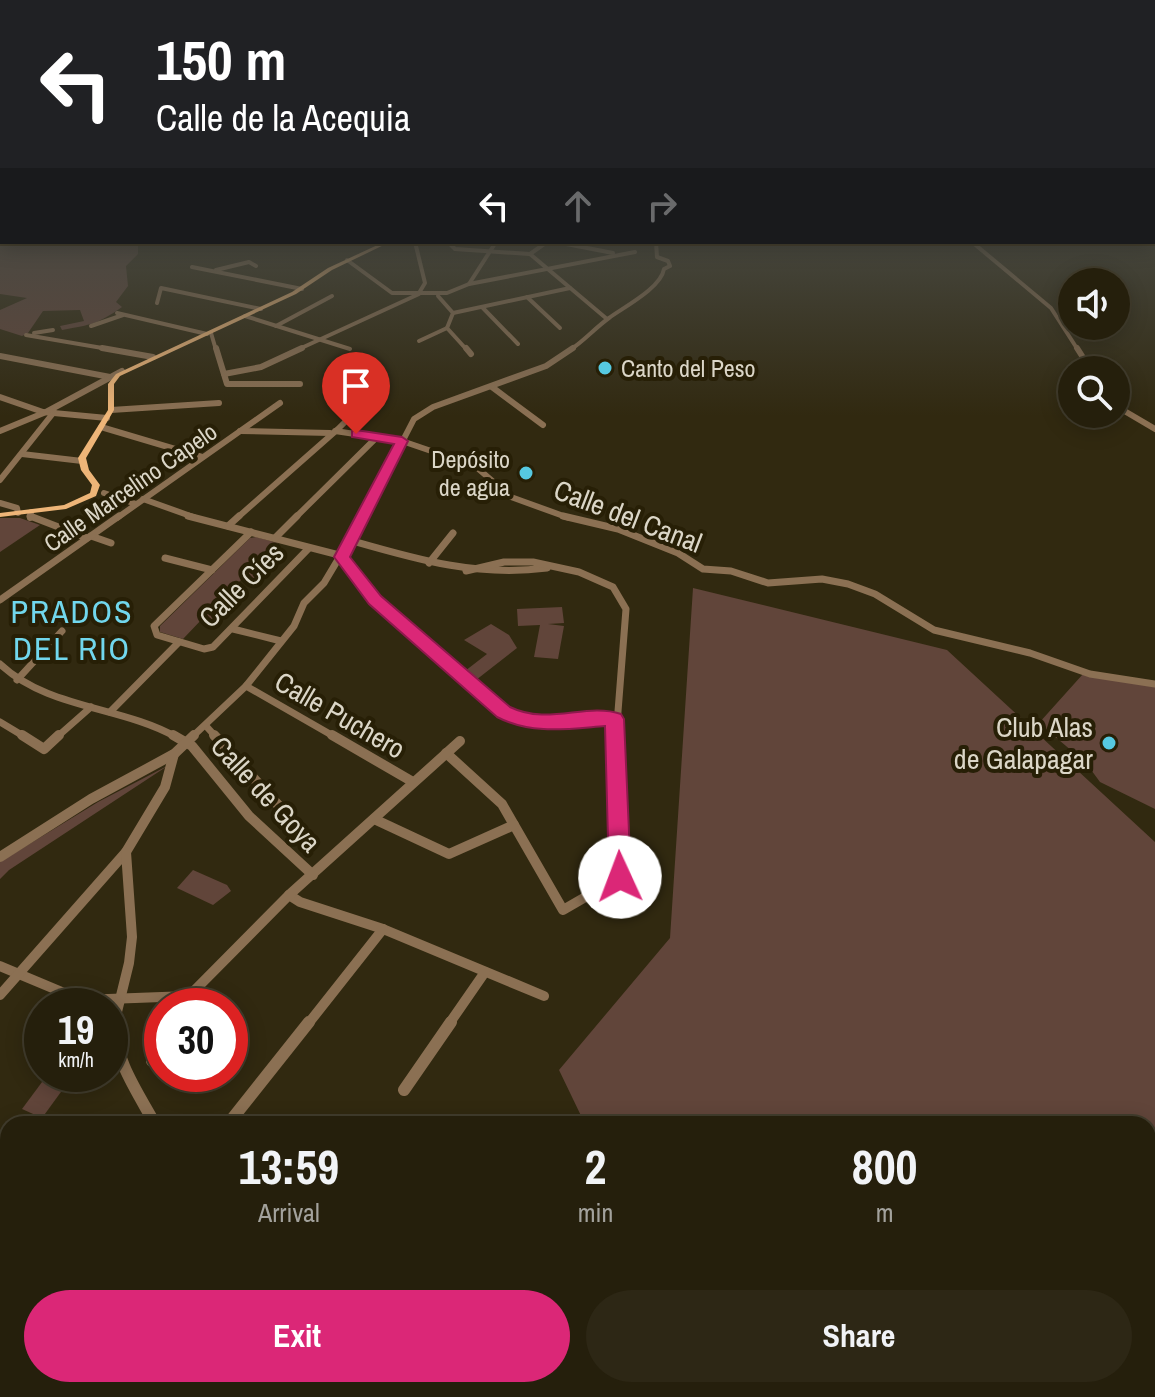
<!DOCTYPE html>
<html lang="en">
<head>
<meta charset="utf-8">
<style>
  :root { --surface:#251f0c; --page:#2d2715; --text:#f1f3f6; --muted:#a3a29d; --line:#423d2d; --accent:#db2777 }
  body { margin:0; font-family:"Archivo Narrow",sans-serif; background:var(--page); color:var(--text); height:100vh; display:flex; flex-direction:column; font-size:30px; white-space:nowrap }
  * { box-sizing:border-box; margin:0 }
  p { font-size:26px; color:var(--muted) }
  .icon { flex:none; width:44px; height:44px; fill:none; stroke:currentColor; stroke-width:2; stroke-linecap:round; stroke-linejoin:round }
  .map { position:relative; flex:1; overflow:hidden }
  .panel { position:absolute; left:0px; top:1116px; width:1156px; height:282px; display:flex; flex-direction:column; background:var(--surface); border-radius:24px 24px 0 0; box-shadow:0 4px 20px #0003,0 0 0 2px var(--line) }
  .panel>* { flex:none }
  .hud { position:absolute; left:0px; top:0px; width:1156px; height:244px; box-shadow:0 4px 20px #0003,0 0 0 2px var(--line); background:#202124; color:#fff; overflow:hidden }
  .fabs { position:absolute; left:1058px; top:268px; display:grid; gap:16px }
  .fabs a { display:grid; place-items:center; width:72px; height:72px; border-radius:50%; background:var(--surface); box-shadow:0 4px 20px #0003,0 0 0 2px var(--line); font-size:40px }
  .speed { position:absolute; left:24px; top:988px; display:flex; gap:16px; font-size:40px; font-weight:700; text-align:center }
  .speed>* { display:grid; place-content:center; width:104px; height:104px; border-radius:50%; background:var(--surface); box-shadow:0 4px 20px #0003,0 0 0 2px var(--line); line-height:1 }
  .speed small { font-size:20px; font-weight:400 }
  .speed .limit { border:12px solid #d22; background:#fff; color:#111 }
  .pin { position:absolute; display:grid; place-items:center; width:68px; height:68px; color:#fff; margin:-82px -34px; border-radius:50% 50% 50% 0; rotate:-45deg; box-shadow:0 0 8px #0007 }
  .pin .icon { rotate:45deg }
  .me { position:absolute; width:88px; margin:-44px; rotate:358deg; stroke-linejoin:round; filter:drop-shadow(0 0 6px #0008) }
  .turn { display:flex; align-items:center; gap:28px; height:168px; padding:0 24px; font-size:36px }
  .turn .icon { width:104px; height:104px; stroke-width:2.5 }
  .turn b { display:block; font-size:56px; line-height:68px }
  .lanes { display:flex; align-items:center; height:76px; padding:0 24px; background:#0003; justify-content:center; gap:40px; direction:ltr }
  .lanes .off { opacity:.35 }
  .eta { display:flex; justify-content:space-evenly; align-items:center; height:136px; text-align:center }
  .eta b { font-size:48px; font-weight:800; line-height:56px }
  .button { display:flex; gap:16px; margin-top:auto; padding:16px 24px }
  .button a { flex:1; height:92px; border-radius:48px; background:var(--accent); color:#fff; font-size:32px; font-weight:800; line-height:92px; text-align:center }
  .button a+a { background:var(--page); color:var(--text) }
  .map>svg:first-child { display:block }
  .green { fill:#61453a }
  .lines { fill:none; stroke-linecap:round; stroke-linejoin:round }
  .minor-far4 { stroke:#8b7053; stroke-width:4 }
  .minor-far3 { stroke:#8b7053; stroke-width:6 }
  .minor-far2 { stroke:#8b7053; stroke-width:7 }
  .minor-far1 { stroke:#8b7053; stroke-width:10 }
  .minor { stroke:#8b7053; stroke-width:12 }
  .major { fill:#eeb578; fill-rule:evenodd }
  .route { fill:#db2777; stroke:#8e194d; stroke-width:2 }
  .poi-dot { fill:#56c9e1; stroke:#271f06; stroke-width:3 }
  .labels { text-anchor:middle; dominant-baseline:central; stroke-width:8; stroke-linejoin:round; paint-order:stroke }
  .far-poi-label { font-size:24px; fill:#dbd6c7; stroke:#271f06; text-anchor:start }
  .far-street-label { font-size:24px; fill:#dbd6c7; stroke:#271f06 }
  .street-label { font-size:28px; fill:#dbd6c7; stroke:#271f06 }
  .poi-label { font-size:28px; fill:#dbd6c7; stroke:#271f06; text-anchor:end }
  .quarter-label { font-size:32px; letter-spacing:2px; fill:#71d7ed; stroke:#271f06 }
</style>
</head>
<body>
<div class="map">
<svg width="1155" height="1397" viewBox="0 0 1155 1397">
  <rect width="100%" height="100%" fill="#312910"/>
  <g class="green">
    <path d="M0 221 2 242H138V254L126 266 128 286 116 302 122 307C96 325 93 324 62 330L60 326 84 321 80 310 43 311 28 333 22 336 0 329V310L27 298 0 294Z"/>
    <path d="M0 518H20L40 525 0 552Z"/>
    <path d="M256 537 278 543 263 558 275 562 256 582 243 578 225 596 232 599 212 619 204 617 183 639 160 632V626L250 538Z"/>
    <path d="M693 588 947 650 1155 842V1397H717L714 1390H1148V1124H585L559 1070 670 938Z"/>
    <path d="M562 607 564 623 548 624 564 626 558 659 534 657 540 625 518 626 517 609Z"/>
    <path d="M491 624 509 635 517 648 476 680 465 671 487 654 464 640Z"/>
    <path d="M1083 674 1155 687V809L1100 782 1086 763 1039 723Z"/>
    <path d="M169 765 9 870 0 879V862L98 802Z"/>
    <path d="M193 870 227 885 231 891 213 905 177 888Z"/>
    <path d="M48 1074H74L42 1118 22 1109Z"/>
  </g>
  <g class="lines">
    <g class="minor-far4">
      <path d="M415 242 425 283 419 293"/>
      <path d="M448 242 455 249 530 254"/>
      <path d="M547 242 530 254 607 319"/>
      <path d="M556 242 613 253"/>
      <path d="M972 242 1051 308 1078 350"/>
      <path d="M347 260 392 293H447L469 284 635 252"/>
      <path d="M192 267 302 289"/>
      <path d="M216 270 249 262 256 266"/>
      <path d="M469 284 496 242"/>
      <path d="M438 296 453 313 447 328 467 350"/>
      <path d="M527 297 560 328"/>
      <path d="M157 303 161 288 261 309"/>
      <path d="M482 307 518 344"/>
      <path d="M117 313 207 334"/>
      <path d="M453 313 570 288"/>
      <path d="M245 316 350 349"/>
      <path d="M91 326 123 315"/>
      <path d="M276 326 332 296"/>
      <path d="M34 333 53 330"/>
      <path d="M211 333 216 350"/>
      <path d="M26 335 114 350"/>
      <path d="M419 341 447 328"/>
      <path d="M297 350 419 294"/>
      <path d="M570 350C584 341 595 328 609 318 624 307 661 288 664 269L670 266 668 261 657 257 656 242"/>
    </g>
    <g class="minor-far3">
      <path d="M102 348 153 357"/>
      <path d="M216 348 227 384H300"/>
      <path d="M466 348 471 354"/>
      <path d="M1077 348 1091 370"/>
      <path d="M0 356 110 377"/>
      <path d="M224 374 261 367 302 348"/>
      <path d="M492 387 543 425"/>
      <path d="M0 397 43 412 107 418"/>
      <path d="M1116 406 1155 429"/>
      <path d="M111 410 219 403"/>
      <path d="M101 427 202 457"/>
      <path d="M0 431 46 412 122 371"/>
      <path d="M240 431 330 433"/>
      <path d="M335 431 402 441 475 466 511 497 569 518"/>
      <path d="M22 454 82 461"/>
      <path d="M0 480 54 412"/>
      <path d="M104 493 136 504"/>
      <path d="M143 499 196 518"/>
      <path d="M0 503 17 508 18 513"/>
      <path d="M30 518 31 512"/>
      <path d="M117 518 280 403"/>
      <path d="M237 518 338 429 347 420 348 412"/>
      <path d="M295 518 377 437"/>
      <path d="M363 518 414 419 433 407 546 366 573 348"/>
    </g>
    <g class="minor-far2">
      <path d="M30 516 87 538"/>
      <path d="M188 516 343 556"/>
      <path d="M563 516 618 529 678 553 703 569 731 571 768 583 822 579 848 584 875 594 934 630 1030 653 1090 674 1155 684"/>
      <path d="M228 526 239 516"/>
      <path d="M251 532 154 626 157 635 204 649 213 647 309 548"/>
      <path d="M91 536 111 543"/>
      <path d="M275 538 297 516"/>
      <path d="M353 541C419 560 478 577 547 568"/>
      <path d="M342 557 375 600 475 684 503 712 520 720 541 723 615 719"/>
      <path d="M165 558 212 570"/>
      <path d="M429 563 453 533"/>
      <path d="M466 571 504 562H533L579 572 613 587 626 609 616 737"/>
      <path d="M0 600 119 516"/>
      <path d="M233 629 281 641"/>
      <path d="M0 664C48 709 121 706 176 737"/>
      <path d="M17 680 62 631"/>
      <path d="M246 686 335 737"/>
      <path d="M110 712 179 642"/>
      <path d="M0 722 25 737"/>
      <path d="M206 726 216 737"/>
      <path d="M57 737 91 707"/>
      <path d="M192 737 246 686 294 626 304 603 324 583 364 516"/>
    </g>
    <g class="minor-far1">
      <path d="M22 735 44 749 59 735"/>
      <path d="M173 735 192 746 249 816 313 875"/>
      <path d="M214 735 279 806"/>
      <path d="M332 735 413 782"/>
      <path d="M446 753 502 804 563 910 620 877 616 735"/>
      <path d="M374 819 449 854 514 825"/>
      <path d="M0 857 91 799 174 754 194 735"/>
      <path d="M289 895 300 902 383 929 544 996"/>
      <path d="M0 966 81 1000 189 996 289 895 460 741"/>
      <path d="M0 995 126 852"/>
      <path d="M182 1006 189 996"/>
      <path d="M114 1024 129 963 132 937 126 852 165 787 174 754"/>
      <path d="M308 1024 383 929"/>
      <path d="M449 1024 485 972"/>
    </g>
    <g class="minor">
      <path d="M114 1022C114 1059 138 1093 155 1124"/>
      <path d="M152 1061 162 1040"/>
      <path d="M404 1090 451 1022"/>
      <path d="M228 1124 309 1022"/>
      <path d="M0 1142 8 1153"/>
      <path d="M8 1260V1304"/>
      <path d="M0 1340 8 1322"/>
      <path d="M0 1370H8"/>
    </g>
    <g class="major">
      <rect x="1154" y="236" width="1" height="3"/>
      <path d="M384 242H390L332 270 296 294 120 376 114 384V410L86 458 89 470 100 485 96 496 66 509 0 517V513L64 505 90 493 92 485 81 470 78 458 108 410V384L116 374 292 292 328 268Z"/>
    </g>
  </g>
  <linearGradient id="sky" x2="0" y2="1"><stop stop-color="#1b1709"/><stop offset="0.53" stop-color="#484942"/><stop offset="1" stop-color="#484942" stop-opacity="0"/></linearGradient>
  <rect width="1155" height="416" fill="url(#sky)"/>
  <path class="route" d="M356 430 402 437 408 441 350 557 381 596 510 707C549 726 586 702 621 714L624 719 631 877 628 884 620 887 613 884 609 877 605 726C567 729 532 735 497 717L369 604 334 557 394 444 352 437V431Z"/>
  <g class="poi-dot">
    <circle cx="605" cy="368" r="8"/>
    <circle cx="526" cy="473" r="8"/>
    <circle cx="1109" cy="743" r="8"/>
  </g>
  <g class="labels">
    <g class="far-poi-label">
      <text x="621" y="368">Canto del Peso</text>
      <text x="510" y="459" text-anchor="end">Depósito<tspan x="510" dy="28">de agua</tspan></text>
    </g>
    <g class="far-street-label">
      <text transform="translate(130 487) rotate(-35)">Calle Marcelino Capelo</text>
    </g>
    <g class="street-label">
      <text transform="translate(628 516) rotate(21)">Calle del Canal</text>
      <text transform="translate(241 585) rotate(-45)">Calle Cíes</text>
      <text transform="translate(340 715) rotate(30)">Calle Puchero</text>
      <text transform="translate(266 794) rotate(47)">Calle de Goya</text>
    </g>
    <g class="poi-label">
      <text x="1093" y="727">Club Alas<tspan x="1093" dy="32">de Galapagar</tspan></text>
    </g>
    <g class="quarter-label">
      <text x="72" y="611">PRADOS<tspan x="72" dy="37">DEL RIO</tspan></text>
    </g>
  </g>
</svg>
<div class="fabs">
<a><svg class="icon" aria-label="sound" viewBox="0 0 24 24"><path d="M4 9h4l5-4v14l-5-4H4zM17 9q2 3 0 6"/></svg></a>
<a><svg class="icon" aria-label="search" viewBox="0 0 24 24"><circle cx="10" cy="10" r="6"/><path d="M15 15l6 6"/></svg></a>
</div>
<div class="speed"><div>19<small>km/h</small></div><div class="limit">30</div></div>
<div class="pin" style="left:356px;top:434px;background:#d93025"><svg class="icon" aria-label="arrive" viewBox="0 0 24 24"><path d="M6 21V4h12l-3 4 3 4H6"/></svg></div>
<svg class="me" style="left:620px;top:877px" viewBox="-20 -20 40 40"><circle r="19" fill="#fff"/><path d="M0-13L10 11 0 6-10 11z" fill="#db2777"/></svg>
<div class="hud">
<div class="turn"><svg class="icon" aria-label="left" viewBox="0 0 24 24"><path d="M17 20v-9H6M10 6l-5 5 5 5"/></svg><div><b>150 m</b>Calle de la Acequia</div></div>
<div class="lanes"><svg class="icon" aria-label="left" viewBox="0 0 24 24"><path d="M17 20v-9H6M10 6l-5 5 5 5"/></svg><svg class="icon off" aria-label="ahead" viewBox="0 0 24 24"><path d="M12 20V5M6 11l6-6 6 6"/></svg><svg class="icon off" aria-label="right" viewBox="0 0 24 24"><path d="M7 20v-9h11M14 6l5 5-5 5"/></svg></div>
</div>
<section class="panel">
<div class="eta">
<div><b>13:59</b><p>Arrival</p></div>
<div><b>2</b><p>min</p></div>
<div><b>800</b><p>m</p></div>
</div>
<div class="button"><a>Exit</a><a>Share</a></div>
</section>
</div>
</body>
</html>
